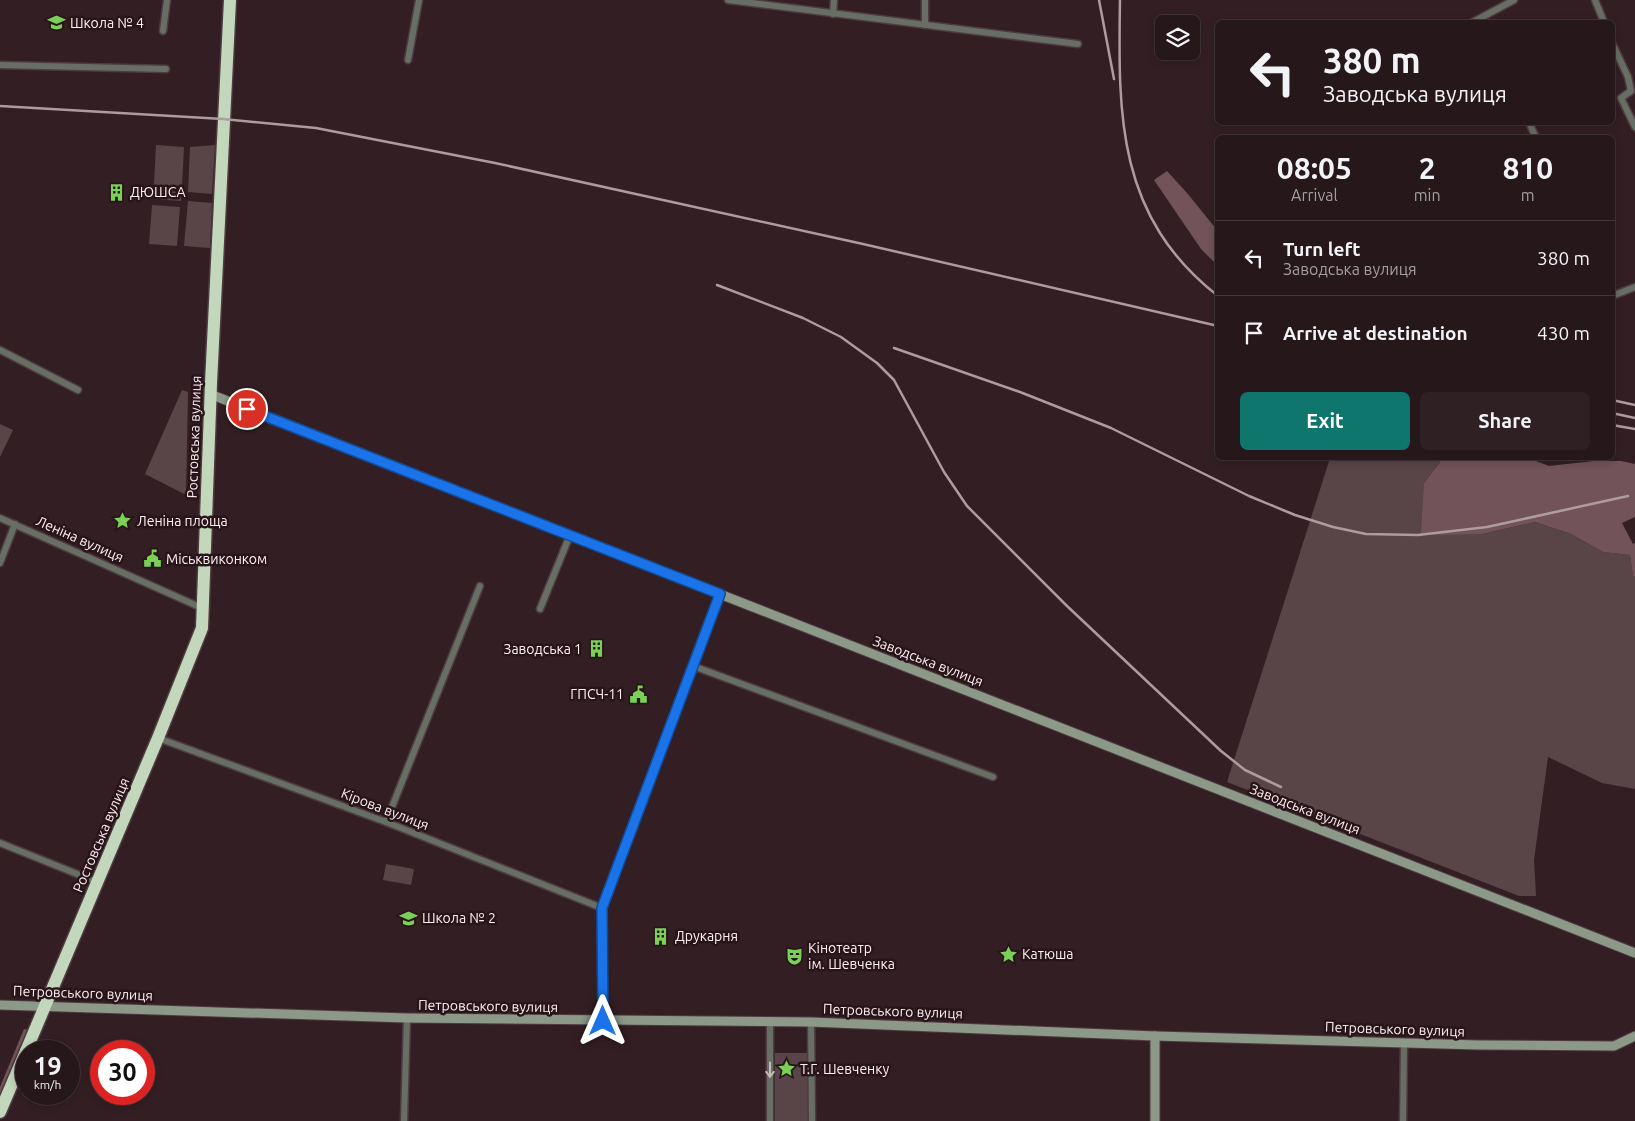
<!DOCTYPE html>
<html lang="en">
<head>
<meta charset="utf-8">
<style>
  :root { --surface:#26171a; --page:#2e2023; --text:#f1f3f6; --muted:#a49fa2; --line:#423639; --accent:#0f766e }
  body { margin:0; font-family:Ubuntu,sans-serif; background:var(--page); color:var(--text); height:100vh; display:flex; flex-direction:column; font-size:19px; white-space:nowrap }
  * { box-sizing:border-box; margin:0 }
  p { font-size:16px; color:var(--muted) }
  .icon { flex:none; width:28px; height:28px; fill:none; stroke:currentColor; stroke-width:2; stroke-linecap:round; stroke-linejoin:round }
  .map { position:relative; flex:1; overflow:hidden }
  .details { position:absolute; left:1215px; top:135px; width:400px; height:325px; display:flex; flex-direction:column; background:var(--surface); border-radius:8px; box-shadow:0 2px 8px #0003,0 0 0 1px var(--line) }
  .details>* { flex:none }
  .guide { position:absolute; left:1215px; top:20px; width:400px; height:105px; border-radius:8px; box-shadow:0 2px 8px #0003,0 0 0 1px var(--line); background:#26171a; color:var(--text); overflow:hidden }
  .buttons { position:absolute; left:1155px; top:15px; display:grid; gap:10px }
  .buttons a { display:grid; place-items:center; width:45px; height:45px; border-radius:8px; background:var(--surface); box-shadow:0 2px 8px #0003,0 0 0 1px var(--line); font-size:25px }
  .speed { position:absolute; left:15px; top:1040px; display:flex; gap:10px; font-size:25px; font-weight:700; text-align:center }
  .speed>* { display:grid; place-content:center; width:65px; height:65px; border-radius:50%; background:var(--surface); box-shadow:0 2px 8px #0003,0 0 0 1px var(--line); line-height:1 }
  .speed small { font-size:12px; font-weight:400 }
  .speed .limit { border:8px solid #d22; background:#fff; color:#111 }
  .pin { position:absolute; display:grid; place-items:center; width:42px; height:42px; color:#fff; margin:-21px; border:2px solid #fff; border-radius:50%; box-shadow:0 1px 5px #0007 }
  .me { position:absolute; width:55px; margin:-28px; rotate:0deg; stroke-linejoin:round; filter:drop-shadow(0 0 4px #0008) }
  .turn { display:flex; align-items:center; gap:18px; height:105px; padding:0 25px; font-size:22px }
  .turn .icon { width:65px; height:65px; stroke-width:2.5 }
  .turn b { display:block; font-size:35px; line-height:42px }
  .eta { display:flex; justify-content:space-evenly; align-items:center; height:85px; text-align:center }
  .eta b { font-size:30px; font-weight:600; line-height:35px }
  .cta { display:flex; gap:10px; margin-top:auto; padding:10px 25px }
  .cta a { flex:1; height:58px; border-radius:8px; background:var(--accent); color:#fff; font-size:20px; font-weight:600; line-height:58px; text-align:center }
  .cta a+a { background:var(--page); color:var(--text) }
  ul { padding:0; list-style:none }
  li { display:flex; align-items:center; gap:15px; height:75px; padding:0 25px; border-top:1px solid var(--line) }
  li div { flex:1 }
  li b { display:block; font-size:19px }
  li em { font-style:normal }
  .map>svg:first-child { display:block }
  .green { fill:#594448 }
  .forest { fill:#715359 }
  .lines { fill:none; stroke-linecap:round; stroke-linejoin:round }
  .street-casing { stroke:#4f3c40; stroke-width:9 }
  .secondary-casing { stroke:#4f3c40; stroke-width:11 }
  .highway-casing { stroke:#4f3c40; stroke-width:15 }
  .street { stroke:#676f64; stroke-width:6 }
  .secondary { stroke:#8c9988; stroke-width:9 }
  .highway { stroke:#c3d7bc; stroke-width:12 }
  .rail { stroke:#ad9c9f; stroke-width:2.5 }
  .oneway { stroke:#c2bcb9 }
  .route-casing { stroke:#114b97; stroke-width:12 }
  .route { stroke:#1a73e8; stroke-width:9 }
  .labels { text-anchor:middle; dominant-baseline:central; stroke-width:5; stroke-linejoin:round; paint-order:stroke }
  .poi-label { font-size:14px; fill:#feeff2; stroke:#28151a; text-anchor:start }
  .street-label { font-size:14px; fill:#feeff2; stroke:#28151a }
</style>
</head>
<body>
<div class="map">
<svg width="1635" height="1121" viewBox="0 0 1635 1121">
  <rect width="100%" height="100%" fill="#331f23"/>
  <g class="green">
    <path d="M156 145 184 147 182 186 154 185Z"/>
    <path d="M215 145 212 194 188 192 190 147Z"/>
    <path d="M153 190 181 192V201L153 199Z"/>
    <path d="M188 201 212 203 210 248 184 246Z"/>
    <path d="M152 205 180 207 177 246 149 244Z"/>
    <path d="M182 390 188 392 186 495 145 474Z"/>
    <path d="M0 424 13 430 0 457Z"/>
    <path d="M1330 458H1438L1440 462 1424 483 1482 534 1535 522 1571 534 1603 552 1630 555 1633 575 1635 576V789L1602 783 1548 757 1534 860 1536 896H1519L1227 782Z"/>
    <path d="M386 864 414 869 411 885 383 880Z"/>
    <rect x="775" y="1053" width="33" height="68"/>
  </g>
  <g class="forest">
    <path d="M1167 171 1187 193 1217 230V265L1201 249 1154 180Z"/>
    <path d="M1438 458H1528L1549 466 1594 461H1621L1635 464V517L1622 523 1633 544 1635 543V576H1633L1630 555 1603 552 1571 534 1535 522 1482 534 1441 535 1421 534 1424 483 1440 462Z"/>
    <path d="M24 1029 29 1030 0 1098V1087Z"/>
  </g>
  <g class="lines">
    <defs>
      <g id="street">
        <path d="M728 0 1078 44"/>
        <path d="M1595 0 1604 22"/>
        <path d="M833 14 834 0"/>
        <path d="M1473 22 1514 0"/>
        <path d="M925 25V0"/>
        <path d="M163 31 167 0"/>
        <path d="M1612 43 1628 77 1631 91 1621 98 1635 127"/>
        <path d="M408 60 419 0"/>
        <path d="M0 65 166 69"/>
        <path d="M1529 122 1536 138"/>
        <path d="M1612 296 1635 287"/>
        <path d="M0 350 78 390"/>
        <path d="M0 518 202 608"/>
        <path d="M0 563 15 524"/>
        <path d="M540 609 570 535"/>
        <path d="M693 666 993 777"/>
        <path d="M158 738 386 822 602 908"/>
        <path d="M386 822 480 586"/>
        <path d="M0 843 97 882"/>
        <path d="M603 1021 602 908 720 594"/>
        <path d="M770 1021V1121"/>
        <path d="M811 1022 812 1121"/>
        <path d="M404 1121 407 1018"/>
        <path d="M1403 1121 1404 1043"/>
      </g>
      <g id="secondary">
        <path d="M210 394 1635 953"/>
        <path d="M0 1005 407 1018 811 1022 1155 1036 1479 1045 1614 1046 1635 1036"/>
        <path d="M1155 1036V1121"/>
      </g>
      <g id="highway">
        <path d="M26 1051 158 738 202 628 211 383 230 0"/>
        <path d="M0 1112 26 1051"/>
      </g>
    </defs>
    <use href="#street" class="street-casing"/>
    <use href="#secondary" class="secondary-casing"/>
    <use href="#highway" class="highway-casing"/>
    <use href="#street" class="street"/>
    <use href="#secondary" class="secondary"/>
    <use href="#highway" class="highway"/>
    <g class="rail">
      <path d="M1099 0 1114 79"/>
      <path d="M1120 0C1118 116 1117 217 1218 296"/>
      <path d="M0 106 223 119 316 128 495 163 863 244 1218 326"/>
      <path d="M717 285 803 318 841 337 877 363 894 380 944 472 967 506 1067 606 1221 751 1245 770 1281 787"/>
      <path d="M894 348 1020 392 1111 428 1249 496 1295 515 1333 527 1366 534 1418 535 1487 527 1628 496"/>
      <path d="M1612 400 1635 405"/>
      <path d="M1612 413 1635 418"/>
      <path d="M1612 425 1635 429"/>
    </g>
  </g>
  <defs><path id="oneway-shaft" d="M-6 0H5M1.5-3L5.5 0L1.5 3" fill="none" stroke-width="1.6" stroke-linecap="round" stroke-linejoin="round" transform="scale(1.25)"/></defs>
  <use class="oneway" href="#oneway-shaft" transform="translate(770 1070) rotate(90)"/>
  <g class="lines">
    <defs>
      <path id="route" d="M247 409 720 594 602 908 603 1021"/>
    </defs>
    <use href="#route" class="route-casing"/>
    <use href="#route" class="route"/>
  </g>
  <defs>
    <symbol id="school-bare" viewBox="-9 -9 18 18"><path d="M0-5L7-2L0 1L-7-2ZM-4 1L0 2.5L4 1V4Q0 6-4 4Z" fill="#7ad156" stroke="#28151a" stroke-width="2.5" paint-order="stroke"/></symbol>
    <symbol id="building-bare" viewBox="-9 -9 18 18"><path d="M-4-6H4V6H1V3H-1V6H-4ZM-2.5-4.3h1.7v1.8h-1.7ZM.8-4.3h1.7v1.8H.8ZM-2.5-1h1.7V.8h-1.7ZM.8-1h1.7V.8H.8Z" fill="#7ad156" stroke="#28151a" stroke-width="2.5" paint-order="stroke"/></symbol>
    <symbol id="sight-bare" viewBox="-9 -9 18 18"><path d="M0-6L1.8-2.2L6-1.7L2.9 1.2L3.7 5.4L0 3.3L-3.7 5.4L-2.9 1.2L-6-1.7L-1.8-2.2Z" fill="#7ad156" stroke="#28151a" stroke-width="2.5" paint-order="stroke"/></symbol>
    <symbol id="civic-bare" viewBox="-9 -9 18 18"><path d="M-.6-6.5H3V-4.5H.6V-3L4-1V1h2V6H-6V1h2V-1L-.6-3ZM-1.2 2.5V6h2.4V2.5Z" fill="#7ad156" stroke="#28151a" stroke-width="2.5" paint-order="stroke"/></symbol>
    <symbol id="theatre-bare" viewBox="-9 -9 18 18"><path d="M-5-5.5Q0-4 5-5.5V0Q5 5 0 6Q-5 5-5 0ZM-3.3-2.5H-1v1.5H-3.3ZM1-2.5H3.3v1.5H1ZM-2.8 1Q0 5.5 2.8 1Z" fill="#7ad156" stroke="#28151a" stroke-width="2.5" paint-order="stroke"/></symbol>
  </defs>
  <g fill-rule="evenodd">
    <use href="#school-bare" x="44" y="10" width="25" height="25"/>
    <use href="#building-bare" x="104" y="180" width="25" height="25"/>
    <use href="#sight-bare" x="110" y="508" width="25" height="25"/>
    <use href="#civic-bare" x="140" y="546" width="25" height="25"/>
    <use href="#building-bare" x="584" y="636" width="25" height="25"/>
    <use href="#civic-bare" x="626" y="682" width="25" height="25"/>
    <use href="#school-bare" x="396" y="906" width="25" height="25"/>
    <use href="#building-bare" x="648" y="924" width="25" height="25"/>
    <use href="#sight-bare" x="996" y="942" width="25" height="25"/>
    <use href="#theatre-bare" x="782" y="944" width="25" height="25"/>
    <use href="#sight-bare" x="774" y="1056" width="25" height="25"/>
  </g>
  <g class="labels">
    <g class="poi-label">
      <text x="70" y="23">Школа № 4</text>
      <text x="130" y="192">ДЮШСА</text>
      <text x="137" y="521">Леніна площа</text>
      <text x="166" y="559">Міськвиконком</text>
      <text x="582" y="649" text-anchor="end">Заводська 1</text>
      <text x="624" y="694" text-anchor="end">ГПСЧ-11</text>
      <text x="422" y="918">Школа № 2</text>
      <text x="675" y="936">Друкарня</text>
      <text x="808" y="948">Кінотеатр<tspan x="808" dy="16">ім. Шевченка</tspan></text>
      <text x="1022" y="954">Катюша</text>
      <text x="800" y="1069">Т.Г. Шевченку</text>
    </g>
    <g class="street-label">
      <text transform="translate(194 437) rotate(-88)">Ростовська вулиця</text>
      <text transform="translate(80 539) rotate(24)">Леніна вулиця</text>
      <text transform="translate(928 661) rotate(21)">Заводська вулиця</text>
      <text transform="translate(385 809) rotate(21)">Кірова вулиця</text>
      <text transform="translate(1305 809) rotate(21)">Заводська вулиця</text>
      <text transform="translate(101 835) rotate(-67)">Ростовська вулиця</text>
      <text transform="translate(83 993) rotate(2)">Петровського вулиця</text>
      <text transform="translate(488 1006) rotate(1)">Петровського вулиця</text>
      <text transform="translate(893 1011) rotate(2)">Петровського вулиця</text>
      <text transform="translate(1395 1029) rotate(2)">Петровського вулиця</text>
    </g>
  </g>
</svg>
<div class="buttons">
<a><svg class="icon" aria-label="layers" viewBox="0 0 24 24"><path d="M12 4l9 5-9 5-9-5zM3 14l9 5 9-5"/></svg></a>
</div>
<div class="speed"><div>19<small>km/h</small></div><div class="limit">30</div></div>
<div class="pin" style="left:247px;top:409px;background:#d93025"><svg class="icon" aria-label="arrive" viewBox="0 0 24 24"><path d="M6 21V4h12l-3 4 3 4H6"/></svg></div>
<svg class="me" style="left:603px;top:1021px" viewBox="-20 -20 40 40"><path d="M0-17L14 15 0 8-14 15z" fill="#1a73e8" stroke="#fff" stroke-width="4"/></svg>
<div class="guide">
<div class="turn"><svg class="icon" aria-label="left" viewBox="0 0 24 24"><path d="M17 20v-9H6M10 6l-5 5 5 5"/></svg><div><b>380 m</b>Заводська вулиця</div></div>
</div>
<section class="details">
<div class="eta">
<div><b>08:05</b><p>Arrival</p></div>
<div><b>2</b><p>min</p></div>
<div><b>810</b><p>m</p></div>
</div>
<ul>
<li><svg class="icon" aria-label="left" viewBox="0 0 24 24"><path d="M17 20v-9H6M10 6l-5 5 5 5"/></svg><div><b>Turn left</b><p>Заводська вулиця</p></div><em>380 m</em></li>
<li><svg class="icon" aria-label="arrive" viewBox="0 0 24 24"><path d="M6 21V4h12l-3 4 3 4H6"/></svg><div><b>Arrive at destination</b></div><em>430 m</em></li>
</ul>
<div class="cta"><a>Exit</a><a>Share</a></div>
</section>
</div>
</body>
</html>
